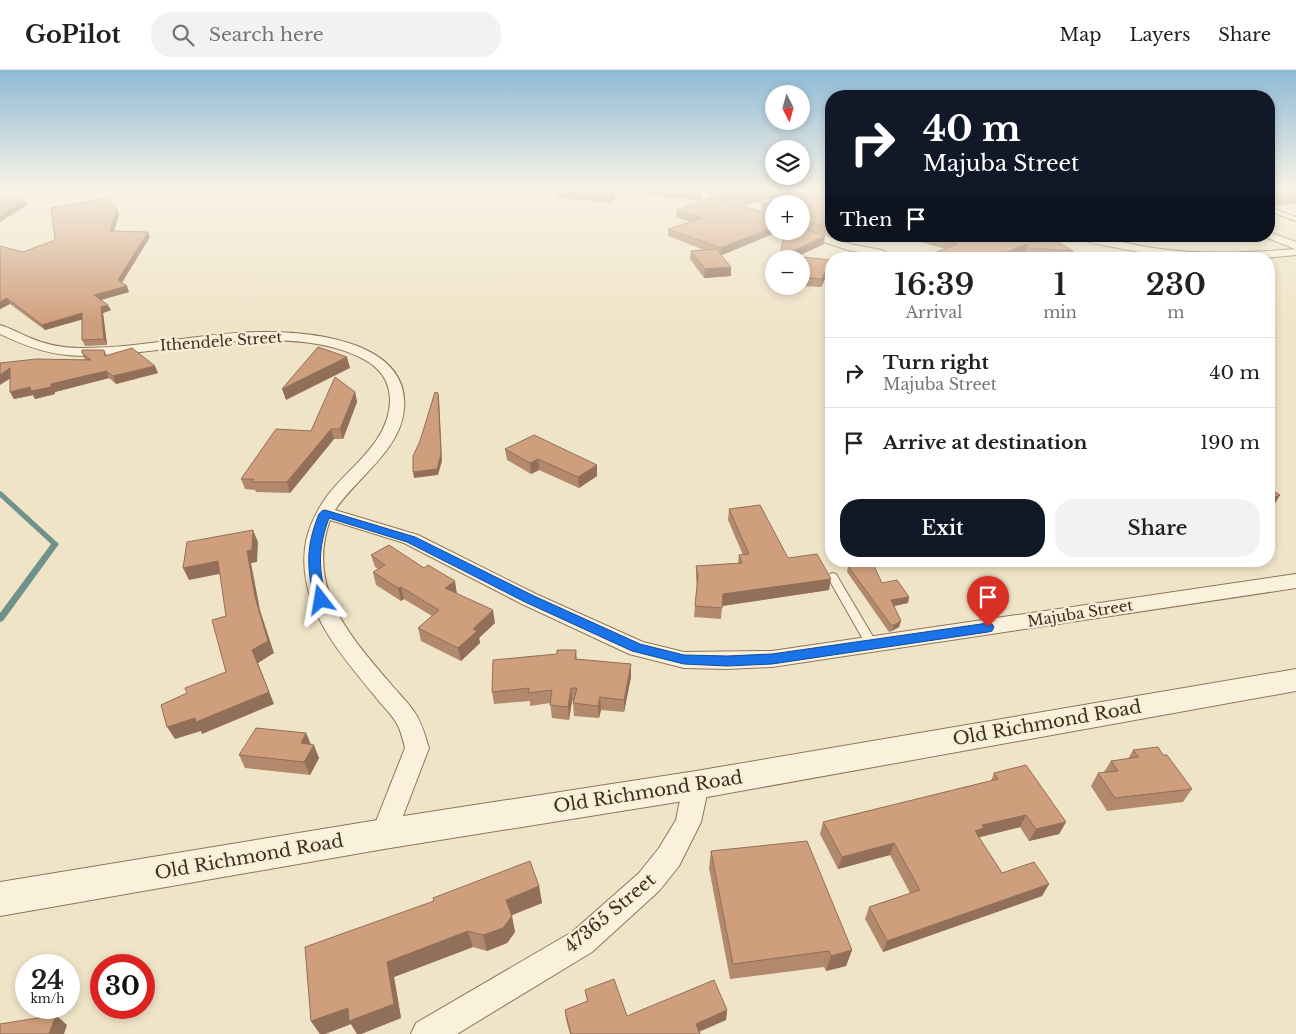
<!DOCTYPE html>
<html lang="en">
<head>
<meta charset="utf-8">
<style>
  :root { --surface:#fff; --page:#f2f2f2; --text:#202124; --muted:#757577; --line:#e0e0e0; --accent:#111827 }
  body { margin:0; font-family:"Libre Baskerville",serif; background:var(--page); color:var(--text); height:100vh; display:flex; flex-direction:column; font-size:19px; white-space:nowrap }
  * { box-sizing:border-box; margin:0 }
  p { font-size:16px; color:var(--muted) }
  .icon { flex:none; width:28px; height:28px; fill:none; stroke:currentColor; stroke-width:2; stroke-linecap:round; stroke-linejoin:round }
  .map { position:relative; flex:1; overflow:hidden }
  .details { position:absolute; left:825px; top:182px; width:450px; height:315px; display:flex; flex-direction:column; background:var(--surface); border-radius:20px; box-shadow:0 2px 8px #0003 }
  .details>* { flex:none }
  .guide { position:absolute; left:825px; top:20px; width:450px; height:152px; border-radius:20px; box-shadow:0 2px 8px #0003; background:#111827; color:#fff; overflow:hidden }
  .needle { width:32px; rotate:174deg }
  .tools { position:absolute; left:765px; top:15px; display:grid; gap:10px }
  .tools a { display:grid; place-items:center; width:45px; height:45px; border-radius:50%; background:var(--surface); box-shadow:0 2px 8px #0003; font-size:25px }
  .speed { position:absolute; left:15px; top:884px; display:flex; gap:10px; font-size:25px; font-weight:700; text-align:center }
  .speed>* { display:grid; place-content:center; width:65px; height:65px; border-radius:50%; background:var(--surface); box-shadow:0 2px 8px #0003; line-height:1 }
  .speed small { font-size:12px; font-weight:400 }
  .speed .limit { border:8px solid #d22; background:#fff; color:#111 }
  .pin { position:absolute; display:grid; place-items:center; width:42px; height:42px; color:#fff; margin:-51px -21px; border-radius:50% 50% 50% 0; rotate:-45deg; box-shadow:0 0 5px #0007 }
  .pin .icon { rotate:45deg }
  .me { position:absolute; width:55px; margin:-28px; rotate:346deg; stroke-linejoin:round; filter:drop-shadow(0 0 4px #0008) }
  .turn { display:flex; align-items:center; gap:18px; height:105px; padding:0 15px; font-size:22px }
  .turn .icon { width:65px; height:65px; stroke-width:2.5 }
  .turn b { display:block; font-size:35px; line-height:42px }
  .then { display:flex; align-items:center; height:48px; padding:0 15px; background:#0003; gap:10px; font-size:19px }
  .eta { display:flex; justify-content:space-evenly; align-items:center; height:85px; text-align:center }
  .eta b { font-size:30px; font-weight:600; line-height:35px }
  .button { display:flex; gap:10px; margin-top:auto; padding:10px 15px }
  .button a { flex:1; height:58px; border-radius:20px; background:var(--accent); color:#fff; font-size:20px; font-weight:600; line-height:58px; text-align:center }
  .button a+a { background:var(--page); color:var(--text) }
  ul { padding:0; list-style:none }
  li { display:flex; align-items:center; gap:15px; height:70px; padding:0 15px; border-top:1px solid var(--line) }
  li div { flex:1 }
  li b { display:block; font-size:19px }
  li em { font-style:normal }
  header { display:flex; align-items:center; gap:30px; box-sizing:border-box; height:70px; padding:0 25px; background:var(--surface); border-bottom:1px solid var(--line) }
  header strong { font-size:24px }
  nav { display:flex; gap:28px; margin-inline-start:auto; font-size:18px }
  .search { width:350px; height:45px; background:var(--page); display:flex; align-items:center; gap:12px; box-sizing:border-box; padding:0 18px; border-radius:20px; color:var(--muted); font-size:19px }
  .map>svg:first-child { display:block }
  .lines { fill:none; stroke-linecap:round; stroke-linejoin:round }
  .stream { fill:#6f938a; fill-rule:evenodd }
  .service-casing { stroke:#8d765c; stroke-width:2 }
  .minor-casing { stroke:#8d765c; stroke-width:2 }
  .tertiary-casing { stroke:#8d765c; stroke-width:2 }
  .service { fill:#faf1dc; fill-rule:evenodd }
  .minor { fill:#faf1dc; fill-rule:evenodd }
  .tertiary { fill:#faf1dc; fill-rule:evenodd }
  .wall { fill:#b2896c }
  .shaded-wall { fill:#916f58 }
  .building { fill:#cf9f7d; stroke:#916f58 }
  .route { fill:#1a73e8; stroke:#114b97 }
  .labels { text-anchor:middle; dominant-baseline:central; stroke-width:4.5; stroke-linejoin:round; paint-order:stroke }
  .street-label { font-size:15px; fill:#3d2e20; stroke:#f7eed8 }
  .near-street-label { font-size:18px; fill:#3d2e20; stroke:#f7eed8 }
</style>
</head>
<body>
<header>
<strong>GoPilot</strong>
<div class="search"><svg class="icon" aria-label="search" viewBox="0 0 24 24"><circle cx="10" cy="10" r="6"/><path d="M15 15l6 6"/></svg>Search here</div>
<nav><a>Map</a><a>Layers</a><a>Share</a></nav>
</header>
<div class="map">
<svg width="1296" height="964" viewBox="0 0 1296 964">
  <rect width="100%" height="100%" fill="#f0e4c8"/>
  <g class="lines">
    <path class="stream" d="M0 421 2 422 59 474 3 551 0 552V543L51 474 0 427Z"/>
    <defs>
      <g id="service">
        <path d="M1271 138 1296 147V151L1269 141Z"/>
        <path d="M832 503 836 504 876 572 878 575 876 578H868L827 506Z"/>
      </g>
      <g id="minor">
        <path d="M675 118H687L774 147V153L676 120Z"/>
        <path d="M801 158 854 175 882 180 887 183 882 186 848 180 797 163 796 161H801Z"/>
        <path d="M1269 162 1296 172V185C1235 192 1174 190 1113 177 1103 175 1085 173 1077 166 1105 166 1133 176 1160 179 1205 185 1250 183 1295 179L1265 167 1269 166Z"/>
        <path d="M0 255C10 258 19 263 28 267 44 274 61 278 79 278 139 279 199 263 259 262 309 261 410 270 404 339 401 380 356 408 335 440L418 465 536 524 643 572 684 582 772 581 1296 504V518L772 597 727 599 684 598 629 584 522 534 404 473 330 450C306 518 349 565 390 613 398 623 408 632 415 643 422 653 425 666 429 678L393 772 384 776 375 772 371 764 405 678C403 670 401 661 397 654 392 644 381 635 374 625 338 581 295 533 306 471 310 454 317 440 327 426 350 396 389 372 390 331 390 315 384 303 370 293 353 282 332 276 311 273 260 266 209 273 158 280 128 283 97 288 67 285 43 283 21 274 0 264Z"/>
        <path d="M696 704 705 707 709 715 701 752 679 796 659 821 592 882 457 964H411L416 953 572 862 639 803 659 778 676 750 683 715 687 707Z"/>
      </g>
      <path id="tertiary" d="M1296 599V621L696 729 384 779 0 846V812L384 749 696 701Z"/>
    </defs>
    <use href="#service" class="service-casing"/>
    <use href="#minor" class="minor-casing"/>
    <use href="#tertiary" class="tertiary-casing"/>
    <use href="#service" class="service"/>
    <use href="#minor" class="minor"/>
    <use href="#tertiary" class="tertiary"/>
  </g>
  <g class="wall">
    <path d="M537 118H684L702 123 701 131 618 121 612 133 558 128V123L548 122Z"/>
    <path d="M692 118H822L806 119 745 135Z"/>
    <path d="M831 118V166L801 157V134H774V145L761 140V133Z"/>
    <path d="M1269 118H1296V134L1269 136Z"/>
    <path d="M117 139 119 144 114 161 150 167 122 213 129 222 101 230 111 240 103 243 107 275 85 276 82 270V249L45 260 10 234 0 239V176L23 182 55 170Z"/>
    <path d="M677 140 774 161H780L721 185 731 206 704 208 690 189 691 181 704 180 668 166V159L690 152 676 147Z"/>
    <path d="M900 166H1048L1073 181 1071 189 1027 186 1025 182 1007 189H917L945 179Z"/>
    <path d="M824 174 797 186 830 199 821 217 801 216V189H779Z"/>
    <path d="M104 280 107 286 158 303 116 314 109 308 55 322V324L35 329 33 325 14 329 10 322V309L0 293 85 290 82 283Z"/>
    <path d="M355 322 357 332 343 369H334L290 423 256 422 255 420 245 419 241 409 311 361Z"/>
    <path d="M505 379 597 406 579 418 539 400 531 404 507 390Z"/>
    <path d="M729 439 788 488 829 520 722 536 721 549 694 547 697 515 696 508V496L738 493 739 485H743L728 450Z"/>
    <path d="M371 485 457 524 495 553 479 568 480 573 461 591 421 571 418 558 432 546 404 529 401 531 376 515 373 502 378 499 375 497Z"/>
    <path d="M848 496 909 527 908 533 894 536 901 551 899 557 892 561 889 562 847 502Z"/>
    <path d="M576 580 577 589 631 594V607L624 642 601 640 599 648 574 646 573 633 574 631H572L569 650 552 648 550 633 530 636V631L494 634 492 622 557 584Z"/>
    <path d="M306 663 311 674 319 688 310 705 245 698 239 685Z"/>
    <path d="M1133 680 1163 685 1192 719 1183 732 1107 741 1091 716 1098 703 1104 702 1111 691 1128 689Z"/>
    <path d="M994 703 1066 752 1059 764 1029 771 1020 757 980 767 979 768 1002 803 1049 814 1042 826 883 882 865 849 869 837 910 823 890 785 838 799 820 764 823 752 991 711Z"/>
    <path d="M711 781 852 880 846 896 826 901 824 897 730 909 709 798Z"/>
    <path d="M539 816 542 833 511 845 515 862 507 873 487 881 473 877 394 907 401 948 361 964H357L351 954 325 964H320L311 951 434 831Z"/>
    <path d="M585 920 627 946 727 940 726 950 699 962 700 964H570L566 950 565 940 587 931Z"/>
  </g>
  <g class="shaded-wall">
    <path d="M616 118H618V121L612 133 611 126Z"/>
    <path d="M786 118H822L806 119 745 135 746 128Z"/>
    <path d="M25 130 27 135 0 152V146Z"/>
    <path d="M117 139 119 144 113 166 110 161Z"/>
    <path d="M774 157V161H780L720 186 721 178Z"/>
    <path d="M148 162 150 167 120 215 118 210Z"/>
    <path d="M825 166 824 174 792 189 784 185Z"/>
    <path d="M1027 174 1025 182 1007 189H989Z"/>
    <path d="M831 190 830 199 821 217 822 209Z"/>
    <path d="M731 197V206L704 208 705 199Z"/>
    <path d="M127 216 129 222 97 231 94 225Z"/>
    <path d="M7 228 10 234 0 239V232Z"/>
    <path d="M108 235 111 240 103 243 107 275 104 269 101 237Z"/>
    <path d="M82 243 84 249 45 260 42 255Z"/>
    <path d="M347 287 350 298 286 330 282 319Z"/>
    <path d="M155 296 158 303 116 314 113 306Z"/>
    <path d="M10 298 14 306 0 315V305Z"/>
    <path d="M106 301 109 308 55 322V324L35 329 33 325 14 329 10 322Z"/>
    <path d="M355 322 357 332 343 369 340 359Z"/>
    <path d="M438 323 439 328 442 391 438 405 414 408 413 402Z"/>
    <path d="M331 359 334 369 290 423 287 412Z"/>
    <path d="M538 389 539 400 531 404 530 393Z"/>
    <path d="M597 395V406L579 418 578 407Z"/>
    <path d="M1280 425 1273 437 1269 439V429Z"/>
    <path d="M253 460 258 472 257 492 251 493 260 540 274 583 258 593 274 634 202 664 201 661 175 669 167 657 252 580 247 481Z"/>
    <path d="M218 491 224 503 189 510 183 498Z"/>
    <path d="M831 509 829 520 722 536 723 524Z"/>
    <path d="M455 511 457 524 445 518Z"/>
    <path d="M401 517 404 529 401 531 398 518Z"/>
    <path d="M909 527 908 533 889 537 891 530Z"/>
    <path d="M493 540 495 553 479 568 480 573 461 591 458 578 473 559Z"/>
    <path d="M901 551 899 557 892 561 894 555Z"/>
    <path d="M631 594V607L624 642V630Z"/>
    <path d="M571 618 572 631 569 650 568 637Z"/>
    <path d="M600 627 601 640 599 648 598 636Z"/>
    <path d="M306 663 311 676 301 673Z"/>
    <path d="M314 675 319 688 310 705 304 692Z"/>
    <path d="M1026 745 1020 757 980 767 978 771 975 761 982 755Z"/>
    <path d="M1066 752 1059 764 1029 771 1036 759Z"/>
    <path d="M894 773 890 785 838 799 842 787Z"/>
    <path d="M1049 814 1042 826 883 882 887 871Z"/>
    <path d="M539 816 542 833 510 846 506 830Z"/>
    <path d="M512 846 515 862 507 873 487 881 483 865Z"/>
    <path d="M468 861 473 877 394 907 401 948 361 964H357L351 954 325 964H320L311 951 387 892Z"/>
    <path d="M852 880 846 896 826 901 831 886Z"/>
    <path d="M727 940 726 950 695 963 696 954Z"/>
    <path d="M56 945 67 955 64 964H49Z"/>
  </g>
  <g class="building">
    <path d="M561 118H616L611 126 557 121Z"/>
    <path d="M651 118H684L702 123Z"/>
    <path d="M713 118H786L746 128Z"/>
    <path d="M831 118V158L801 149V134H774V138L761 133Z"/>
    <path d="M1269 118H1296V125L1269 127Z"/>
    <path d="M713 127 774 146V157L721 178 668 159 702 148 677 140Z"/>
    <path d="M109 128 117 139 110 161 148 162 118 210 127 216 94 225 108 235 101 237 104 269 82 270V243L42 255 7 228 0 232V176L23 182 55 170 51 138Z"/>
    <path d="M0 130H25L0 146Z"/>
    <path d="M801 158 825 166 784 185 831 190 822 209 801 207V189H779L785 161H801Z"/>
    <path d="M929 166H1048L1073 181 1029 178 1027 174 989 189 987 188 984 189H918L958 174Z"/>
    <path d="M716 179 731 197 705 199 691 181Z"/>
    <path d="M318 277 347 287 282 319Z"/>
    <path d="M132 278 155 296 113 306 106 301 51 314V317L31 321 30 317 10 322V298L0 305V293L36 289 91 290 82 283V280H104L105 286Z"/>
    <path d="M335 307 355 322 340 359H331L287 412H252L254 409H241L276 359 311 361Z"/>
    <path d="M435 322 438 323 441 384 437 399 413 402V386L420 371Z"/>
    <path d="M534 365 597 395 578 407 538 389 530 393 505 379Z"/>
    <path d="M1269 418 1280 425 1269 429Z"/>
    <path d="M760 435 788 488 817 484 831 509 723 524 722 538 695 536 698 505 696 496 742 493 739 485 749 484 729 439Z"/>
    <path d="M253 460 252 480 247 481 255 527 268 571 252 580 269 622 196 652 195 648 167 657 161 635 187 623 185 618 226 602 212 550 226 546 218 491 183 498 187 472Z"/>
    <path d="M389 475 424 498 428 495 455 511 445 518 493 540 473 559 477 561 458 578 418 558 439 540 401 517 398 518 373 502 385 495 371 485Z"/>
    <path d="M873 494 882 513 897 510 909 527 891 530 901 551 894 555H891L848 496Z"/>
    <path d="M557 580H576L575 589 631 594 624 630 600 627 598 636 573 633 577 618H571L568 637 550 635 552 620 528 623 529 618 492 622 493 590 557 584Z"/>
    <path d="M256 658 306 663 301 673 314 675 304 692 239 685Z"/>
    <path d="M1158 677 1163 685H1167L1192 719 1115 728 1098 703 1118 701 1111 691 1139 687 1133 680Z"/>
    <path d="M1026 695 1066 752 1036 759 1026 745 982 755 984 758 975 761 1002 803 1034 792 1049 814 887 871 869 837 920 820 894 773 842 787 823 752 998 709 994 703Z"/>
    <path d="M807 771 852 880 831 886 829 881 733 894 711 781Z"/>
    <path d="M530 791 539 816 506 830 512 846 503 858 483 865 468 861 387 892 394 934 349 951 348 938 311 951 305 877 434 831 433 828Z"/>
    <path d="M614 909 627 946 714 910 727 940 696 954 700 964H571L565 940 588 931 585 920Z"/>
    <path d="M56 945 49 964H0V954Z"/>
  </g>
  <linearGradient id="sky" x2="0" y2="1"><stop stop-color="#8fbad6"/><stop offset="0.47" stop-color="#f8f3e6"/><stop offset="1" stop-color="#f8f3e6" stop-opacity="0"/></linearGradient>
  <rect width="1296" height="253" fill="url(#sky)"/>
  <path class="route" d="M325 440 415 467 534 526 640 574 684 585 727 586 772 584 988 553 992 554 994 557 992 561 988 562 772 594 727 596 684 594 632 581 525 532 407 472 329 448C318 478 318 499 327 530L321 534 315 530C307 502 306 479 316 452 318 446 319 441 325 440Z"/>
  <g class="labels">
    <g class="street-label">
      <text transform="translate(221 271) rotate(-4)">Ithendele Street</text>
      <text transform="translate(1080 543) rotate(-9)">Majuba Street</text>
    </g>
    <g class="near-street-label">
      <text transform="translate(1047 653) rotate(-10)">Old Richmond Road</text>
      <text transform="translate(648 722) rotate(-9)">Old Richmond Road</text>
      <text transform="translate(249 787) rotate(-10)">Old Richmond Road</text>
      <text transform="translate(610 843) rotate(-40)">47365 Street</text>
    </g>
  </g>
</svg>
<div class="tools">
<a><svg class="needle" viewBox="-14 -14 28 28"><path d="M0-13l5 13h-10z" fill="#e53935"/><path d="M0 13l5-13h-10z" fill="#757577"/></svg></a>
<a><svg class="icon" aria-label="layers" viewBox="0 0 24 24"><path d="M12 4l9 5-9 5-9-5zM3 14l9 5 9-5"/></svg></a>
<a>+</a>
<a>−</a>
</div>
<div class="speed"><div>24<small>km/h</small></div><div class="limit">30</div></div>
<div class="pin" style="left:988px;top:557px;background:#d93025"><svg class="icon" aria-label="arrive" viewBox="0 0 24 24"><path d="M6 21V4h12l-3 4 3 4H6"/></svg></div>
<svg class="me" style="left:321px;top:530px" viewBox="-20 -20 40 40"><path d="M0-17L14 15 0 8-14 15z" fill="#1a73e8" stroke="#fff" stroke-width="4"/></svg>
<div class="guide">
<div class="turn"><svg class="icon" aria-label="right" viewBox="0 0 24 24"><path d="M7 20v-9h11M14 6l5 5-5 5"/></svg><div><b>40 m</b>Majuba Street</div></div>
<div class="then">Then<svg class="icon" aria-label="arrive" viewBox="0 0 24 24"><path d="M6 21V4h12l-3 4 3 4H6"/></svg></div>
</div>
<section class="details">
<div class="eta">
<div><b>16:39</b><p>Arrival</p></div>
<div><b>1</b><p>min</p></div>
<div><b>230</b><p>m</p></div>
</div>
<ul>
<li><svg class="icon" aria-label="right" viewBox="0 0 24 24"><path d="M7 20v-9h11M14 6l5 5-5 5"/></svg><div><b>Turn right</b><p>Majuba Street</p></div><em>40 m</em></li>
<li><svg class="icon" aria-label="arrive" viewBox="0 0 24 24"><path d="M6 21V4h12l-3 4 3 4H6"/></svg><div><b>Arrive at destination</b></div><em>190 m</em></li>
</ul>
<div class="button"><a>Exit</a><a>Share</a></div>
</section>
</div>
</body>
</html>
